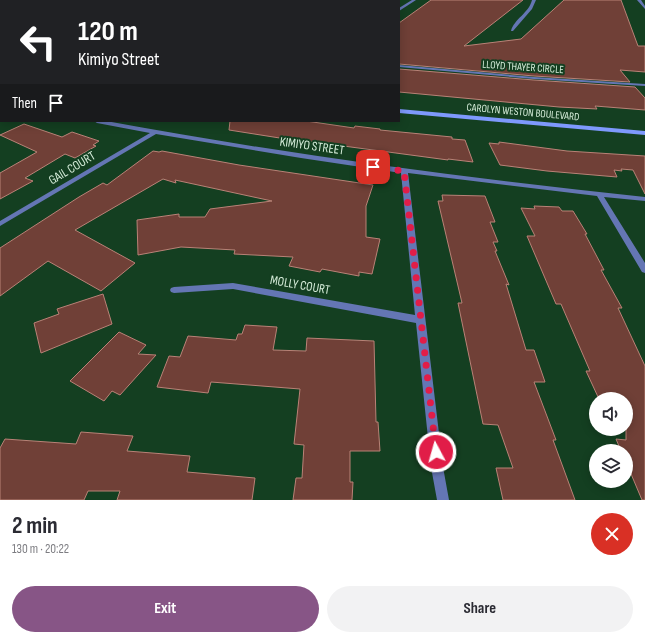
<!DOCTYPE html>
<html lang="en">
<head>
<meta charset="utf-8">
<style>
  :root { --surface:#fff; --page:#f2f2f3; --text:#2b2b33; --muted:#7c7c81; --accent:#875586 }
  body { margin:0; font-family:"Sofia Sans Condensed",sans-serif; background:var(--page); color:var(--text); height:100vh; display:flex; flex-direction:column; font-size:15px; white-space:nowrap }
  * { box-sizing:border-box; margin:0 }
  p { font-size:13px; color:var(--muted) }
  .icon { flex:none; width:22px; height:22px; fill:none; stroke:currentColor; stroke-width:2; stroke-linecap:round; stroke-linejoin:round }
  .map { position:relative; height:500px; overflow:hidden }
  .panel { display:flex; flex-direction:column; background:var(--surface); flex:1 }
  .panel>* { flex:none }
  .banner { position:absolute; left:0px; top:0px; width:400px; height:122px; box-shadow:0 2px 10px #0003; background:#202124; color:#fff; overflow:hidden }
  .fabs { position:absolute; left:589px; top:392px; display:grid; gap:8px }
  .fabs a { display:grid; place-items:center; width:44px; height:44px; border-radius:50%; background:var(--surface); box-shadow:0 2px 10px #0003; font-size:20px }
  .pin { position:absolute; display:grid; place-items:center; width:34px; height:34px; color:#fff; margin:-17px; border-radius:8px; box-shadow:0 2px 6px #0006 }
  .me { position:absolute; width:44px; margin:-22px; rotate:354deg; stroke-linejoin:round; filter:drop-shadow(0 0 3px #0008) }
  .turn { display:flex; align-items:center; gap:14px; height:84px; padding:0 12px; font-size:18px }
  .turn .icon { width:52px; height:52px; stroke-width:2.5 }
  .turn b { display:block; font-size:28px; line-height:34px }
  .then { display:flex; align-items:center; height:38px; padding:0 12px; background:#0003; gap:8px; font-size:15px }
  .round { display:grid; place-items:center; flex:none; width:42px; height:42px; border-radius:21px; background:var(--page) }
  .headline { display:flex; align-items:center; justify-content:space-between; height:68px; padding:0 12px }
  h1 { font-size:24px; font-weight:700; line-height:30px }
  .cta { display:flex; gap:8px; margin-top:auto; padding:8px 12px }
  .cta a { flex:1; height:46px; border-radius:24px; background:var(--accent); color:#fff; font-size:16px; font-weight:700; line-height:46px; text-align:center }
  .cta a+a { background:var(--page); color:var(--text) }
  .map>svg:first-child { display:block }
  .building { fill:#704037; stroke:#b98277 }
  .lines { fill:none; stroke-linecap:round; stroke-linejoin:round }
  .street { fill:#6476b4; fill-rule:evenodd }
  .secondary { fill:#7e99fc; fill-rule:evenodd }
  .route { stroke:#e11d48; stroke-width:7; stroke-dasharray:0 12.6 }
  .labels { text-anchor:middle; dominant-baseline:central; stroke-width:4; stroke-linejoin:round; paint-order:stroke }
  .far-street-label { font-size:11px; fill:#d6edda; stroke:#143f21 }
  .street-label { font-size:13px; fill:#d6edda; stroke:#143f21 }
</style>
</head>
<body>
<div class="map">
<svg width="645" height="500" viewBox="0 0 645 500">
  <rect width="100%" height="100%" fill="#143f21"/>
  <g class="building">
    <path d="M431 0H523L464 46 521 39 564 0H621L638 46H645V72L620 70 630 82 534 76 399 64V23Z"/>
    <path d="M399 69 534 80 635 87 645 98V110L595 106 597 109 559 107 399 92Z"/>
    <path d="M230 121H306L354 128 355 126 380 129V130L452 137V139L465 140 473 162 448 159V160L306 141 305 142 229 130Z"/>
    <path d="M24 124 62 137 72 132 99 141 93 145 96 146 75 158 65 154 25 178 33 181 0 199V173L37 152 0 135Z"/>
    <path d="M499 142 567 151 645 156V194L633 170 621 169 622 171 614 170 617 177 547 171 500 165 489 143 499 144Z"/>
    <path d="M153 151 159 152 162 151 239 165 373 185 366 206V237L380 239 372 274 359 272V276L322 269 320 272 289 266 293 257 234 254 235 250 181 247 138 255 137 220 179 214V217H205L210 209 272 201 175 180 176 183 163 179 75 230 135 263 101 291 48 261 0 296V248L79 197 103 183 107 185Z"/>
    <path d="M442 195 485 196 495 222H490L498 242H493L497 251H495L509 285 506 284 526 350H534L545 382H534L556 440H553L575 500H503L496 468H513L498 425 483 424 458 303H462L438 201H443Z"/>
    <path d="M534 206 559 207 562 211H573L587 234H585L604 270H601L622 308H618L645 366V500H642L626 462V451H621L616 439 626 440V399H599L586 371H590L561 304H556L527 236H535L521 208 535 209Z"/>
    <path d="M103 294 112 324 41 353 34 323 59 314 57 309Z"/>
    <path d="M245 325 277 327 273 350 306 351 307 338 374 341 376 422H378L380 451H350V482H353L352 500H293L296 478H302L304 445 294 444 300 389 211 382 208 393 157 387 169 356 180 357 188 336 236 340 238 334H242Z"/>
    <path d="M119 332 146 345 138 354 156 355 120 395 112 391 104 401 70 381Z"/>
    <path d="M81 432 133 436 127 451 190 456 187 472 255 478 252 500H117L120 491H88L84 500H0V448L5 439 76 444Z"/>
  </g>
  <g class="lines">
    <g class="street">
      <path d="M412 0H416L399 11V8Z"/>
      <path d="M532 0H536L532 9 513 31H511C514 19 529 13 532 0Z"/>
      <path d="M637 0H641L645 6V9Z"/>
      <rect x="0" y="8" width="1" height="2"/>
      <path d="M399 65 534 77 645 84V86L534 79 399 67Z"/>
      <path d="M1 111V115L0 116V112Z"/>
      <path d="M94 121H106C285 154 464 178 645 197V201L604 197 645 263V273L642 272 597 196 408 173 443 467 449 500H437L431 467 416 323 233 289 174 293 171 292 170 290 171 288 174 287 233 283 415 315 401 173 301 158 156 134 0 226V221L150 133 97 123Z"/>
    </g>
    <g class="secondary">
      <rect x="0" y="47" width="1" height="2"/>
      <path d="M399 109 645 131V135L399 113Z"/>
    </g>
  </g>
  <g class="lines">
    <path class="route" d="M373 167 404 171 436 452"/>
  </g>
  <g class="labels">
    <g class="far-street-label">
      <text transform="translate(523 67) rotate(4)">LLOYD THAYER CIRCLE</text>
      <text transform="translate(523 112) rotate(5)">CAROLYN WESTON BOULEVARD</text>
    </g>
    <g class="street-label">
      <text transform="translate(312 146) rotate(8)">KIMIYO STREET</text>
      <text transform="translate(72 168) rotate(-31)">GAIL COURT</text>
      <text transform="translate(300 285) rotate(10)">MOLLY COURT</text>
    </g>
  </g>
</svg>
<div class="fabs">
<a><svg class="icon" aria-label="sound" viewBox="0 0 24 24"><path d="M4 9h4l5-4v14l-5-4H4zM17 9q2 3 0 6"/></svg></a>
<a><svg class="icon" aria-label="layers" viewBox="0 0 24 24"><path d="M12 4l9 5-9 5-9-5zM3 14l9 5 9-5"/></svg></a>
</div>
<div class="pin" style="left:373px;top:167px;background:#d93025"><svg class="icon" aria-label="arrive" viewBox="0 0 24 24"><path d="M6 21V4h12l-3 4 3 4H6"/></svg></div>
<svg class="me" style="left:436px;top:452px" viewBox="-20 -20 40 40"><circle r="17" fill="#e11d48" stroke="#fff" stroke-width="3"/><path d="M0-11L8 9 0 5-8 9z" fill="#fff"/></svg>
<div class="banner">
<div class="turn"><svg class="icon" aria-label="left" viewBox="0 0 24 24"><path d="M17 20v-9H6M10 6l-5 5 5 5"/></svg><div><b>120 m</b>Kimiyo Street</div></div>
<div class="then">Then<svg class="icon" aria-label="arrive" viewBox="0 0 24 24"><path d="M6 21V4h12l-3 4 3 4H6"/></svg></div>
</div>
</div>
<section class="panel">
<div class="headline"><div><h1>2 min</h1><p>130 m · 20:22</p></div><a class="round" style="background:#d93025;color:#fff"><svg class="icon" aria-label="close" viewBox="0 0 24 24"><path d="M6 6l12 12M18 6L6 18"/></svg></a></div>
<div class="cta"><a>Exit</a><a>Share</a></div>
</section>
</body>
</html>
